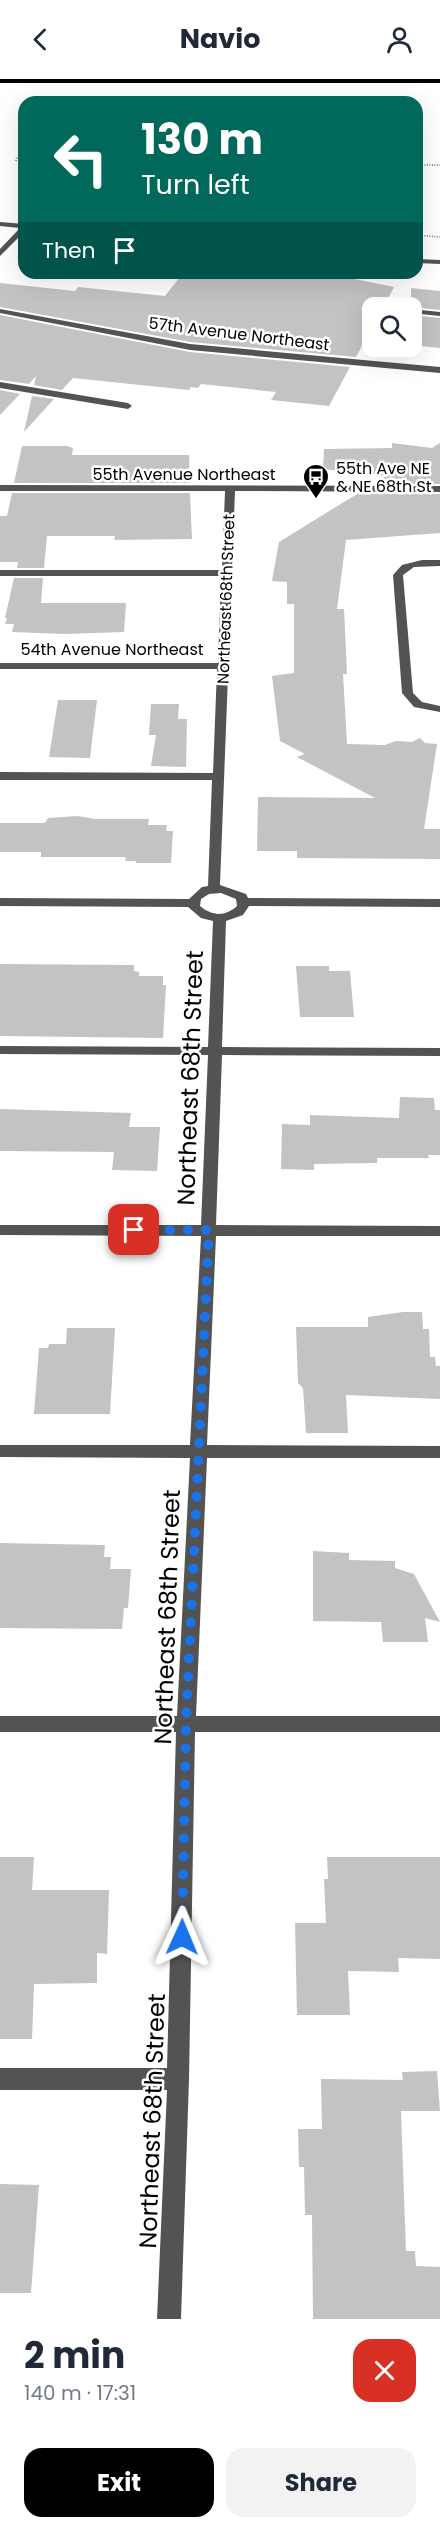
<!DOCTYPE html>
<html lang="en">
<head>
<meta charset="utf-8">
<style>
  :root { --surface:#fff; --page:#f2f2f3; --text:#1f2937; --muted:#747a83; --accent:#000 }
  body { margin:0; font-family:Poppins,sans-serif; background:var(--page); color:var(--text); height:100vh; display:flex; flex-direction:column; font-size:22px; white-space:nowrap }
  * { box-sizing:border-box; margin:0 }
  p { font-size:20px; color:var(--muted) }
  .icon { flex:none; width:33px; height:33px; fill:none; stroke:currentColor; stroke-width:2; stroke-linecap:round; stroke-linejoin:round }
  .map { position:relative; height:2241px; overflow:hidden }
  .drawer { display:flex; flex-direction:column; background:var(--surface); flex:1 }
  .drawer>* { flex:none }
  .top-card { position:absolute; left:18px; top:18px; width:405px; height:183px; border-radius:18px; box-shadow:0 6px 24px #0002; background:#00695c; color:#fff; overflow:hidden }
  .tools { position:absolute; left:362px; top:219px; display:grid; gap:12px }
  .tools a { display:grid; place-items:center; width:60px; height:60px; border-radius:12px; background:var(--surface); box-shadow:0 6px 24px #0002; font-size:30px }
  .pin { position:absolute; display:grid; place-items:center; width:51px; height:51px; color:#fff; margin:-26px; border-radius:12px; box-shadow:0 3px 9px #0006 }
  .me { position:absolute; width:66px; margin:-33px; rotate:1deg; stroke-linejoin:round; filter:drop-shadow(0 0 4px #0008) }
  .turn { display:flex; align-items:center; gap:21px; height:126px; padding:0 24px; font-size:27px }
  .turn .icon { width:78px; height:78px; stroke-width:2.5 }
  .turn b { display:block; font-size:42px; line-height:51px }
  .then { display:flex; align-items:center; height:57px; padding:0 24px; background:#0003; gap:12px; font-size:22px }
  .round { display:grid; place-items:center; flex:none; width:63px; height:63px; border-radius:18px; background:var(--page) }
  .overview { display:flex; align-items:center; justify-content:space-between; height:102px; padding:0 24px }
  h1 { font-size:36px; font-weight:700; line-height:45px }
  .button { display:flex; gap:12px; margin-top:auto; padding:12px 24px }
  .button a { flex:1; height:69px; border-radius:18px; background:var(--accent); color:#fff; font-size:24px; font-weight:700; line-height:69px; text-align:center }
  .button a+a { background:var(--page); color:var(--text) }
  header { display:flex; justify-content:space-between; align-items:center; height:78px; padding:0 24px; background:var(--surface); font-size:27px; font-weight:700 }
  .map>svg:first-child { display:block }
  .building { fill:#c3c3c3 }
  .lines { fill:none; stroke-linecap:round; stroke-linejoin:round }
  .path { stroke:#757575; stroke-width:1.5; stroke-dasharray:1 1.5; stroke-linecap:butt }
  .minor { fill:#535353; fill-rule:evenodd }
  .major { fill:#000; fill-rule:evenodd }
  .route { stroke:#1a73e8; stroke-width:10; stroke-dasharray:0 18 }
  .labels { text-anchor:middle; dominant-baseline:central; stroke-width:5; stroke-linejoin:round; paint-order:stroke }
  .far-street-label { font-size:16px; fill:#000; stroke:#fff }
  .far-poi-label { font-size:16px; fill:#000; stroke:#fff; text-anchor:start }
  .near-street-label { font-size:24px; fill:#000; stroke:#fff }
</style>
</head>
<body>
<header><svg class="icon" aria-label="back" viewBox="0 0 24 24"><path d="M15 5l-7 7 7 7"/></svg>Navio<svg class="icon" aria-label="person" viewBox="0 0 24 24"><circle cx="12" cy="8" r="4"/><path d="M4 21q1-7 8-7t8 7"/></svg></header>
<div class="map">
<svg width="440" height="2241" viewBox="0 0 440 2241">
  <rect width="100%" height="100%" fill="#fff"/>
  <g class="building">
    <path d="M183 195H269L345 199 394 209 383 230H372V249L356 279 190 264 0 229V205L75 213 78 209 165 218Z"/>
    <path d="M411 210 440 213V232L411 229Z"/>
    <path d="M0 237 190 274 350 289 329 328 271 322 276 314 201 306 198 310 191 309 189 312 73 300 62 312 34 307 36 298 29 306 0 302Z"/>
    <path d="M411 237 440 240V270L411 267Z"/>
    <path d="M0 312 20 316 0 337Z"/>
    <path d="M32 318 54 321 24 354Z"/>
    <path d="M392 365 432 370 440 365V406H374L386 398 323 391 324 371 392 370Z"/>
    <path d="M22 368H67L73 370 72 377H189L190 405H14Z"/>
    <path d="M12 415H190L192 461 114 462 115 458H47L44 490H17L18 484H0V438H7Z"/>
    <path d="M357 416H440V455L346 462 337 531H344L347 596H343L347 666 385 667 396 663 412 664 420 660 425 665 437 666 424 751H440V781L297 780V773H257L258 719 375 720 297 679 305 676 280 663 272 598 294 595V526H287V504L272 503 279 464Z"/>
    <path d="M14 500H43L41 525H126L124 554 65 556 12 554 14 546H5L7 540H5Z"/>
    <path d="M58 622H97L90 680 49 679Z"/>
    <path d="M151 626H179L178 641H187L186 689 151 688 156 657H149Z"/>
    <path d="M78 738 95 741H149L148 747H167L166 753H173L171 785H136V783H125L126 779H41V774H0V745H45L48 740Z"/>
    <path d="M0 886 134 887V893L139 894V898H163V907H166L163 960 0 958Z"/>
    <path d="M296 888H329V893H350L354 939H300Z"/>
    <path d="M400 1019 434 1020 435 1032H440V1077H428L429 1080H377V1085L314 1086V1092L281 1091 282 1046 310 1047V1037L399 1040Z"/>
    <path d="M0 1031 131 1035 129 1049H160L157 1093 112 1092 114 1074 0 1073Z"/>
    <path d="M403 1234H422L423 1251H429L430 1279H435L436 1288H440V1321L346 1317 348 1355H306L303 1310 298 1305 296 1249H368V1239Z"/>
    <path d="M67 1250H115L110 1336H34L39 1270H48L49 1266H66Z"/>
    <path d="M0 1465 105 1467 104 1479H111L110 1491H131L128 1530H124L122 1551 0 1550Z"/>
    <path d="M313 1473 349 1475V1482L395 1483V1490L414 1496 440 1544 425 1540 428 1564H383L381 1544 313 1543Z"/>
    <path d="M0 1779H34L32 1812H109L107 1876 97 1875V1905L34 1906 32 1961H0Z"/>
    <path d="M327 1779H440V1881L398 1880 399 1894 348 1893 350 1937H297L295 1845H326L324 1801H328Z"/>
    <path d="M437 1993 440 2033H401L406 2173H415L416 2188 440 2189V2241H313L312 2137H305L304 2089H299L298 2051H322L321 2001 403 2002 402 1994Z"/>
    <path d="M0 2106 39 2107 31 2215H0Z"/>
  </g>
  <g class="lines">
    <g class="path">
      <path d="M20 65 21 62"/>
      <path d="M16 83 17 78"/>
      <path d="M417 87H440"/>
      <path d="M417 157 440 159"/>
    </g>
    <g class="minor">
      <path d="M0 144 24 146V154L0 178V171L20 150 0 148Z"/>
      <path d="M417 181 440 182V186L417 185Z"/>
      <path d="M0 231 190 266 440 289V295L190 272 0 235Z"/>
      <path d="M411 231 440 234V238L411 235Z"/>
      <path d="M0 304 128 325 132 328 128 331 0 310Z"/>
      <path d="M0 407 440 408V414L235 413 220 807 246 816 248 820 440 821V829L249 828 243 837 226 843 222 969 440 970V978L222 977 216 1147 440 1148V1158H216L207 1367 440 1368V1380H207L196 1638H440V1654H195L189 2001 181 2241H157L167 2012H0V1990H167L176 1654H0V1638H177L190 1380 0 1379V1367H190L201 1158 0 1157V1147H201L208 977 0 976V968L208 969 213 843 201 840 188 829 0 828V820L189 821 202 809 208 808 212 702H0V694L213 695 217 591H0V585H218L221 498H0V492H222L225 413H0ZM221 815 236 821 237 828C225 839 212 838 200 828L201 821 209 816Z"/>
      <path d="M422 482H440V488L414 489 403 497 413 615 422 624 440 628V634L414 629 402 615 393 497 402 487Z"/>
    </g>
    <rect class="major" x="0" y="1" width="440" height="4"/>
  </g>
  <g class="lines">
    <path class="route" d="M134 1152H209L186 1646 182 1859"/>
  </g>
  <defs>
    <symbol id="bus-pin" viewBox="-11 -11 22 30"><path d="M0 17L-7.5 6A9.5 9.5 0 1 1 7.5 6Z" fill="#000" stroke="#fff"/><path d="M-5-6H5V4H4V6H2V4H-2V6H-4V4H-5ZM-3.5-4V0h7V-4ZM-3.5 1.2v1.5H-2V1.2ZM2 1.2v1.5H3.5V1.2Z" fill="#fff"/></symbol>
  </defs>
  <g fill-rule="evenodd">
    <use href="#bus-pin" x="301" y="384" width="30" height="40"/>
  </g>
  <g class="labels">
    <g class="far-street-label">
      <text transform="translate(239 256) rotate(7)">57th Avenue Northeast</text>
      <text x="184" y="396">55th Avenue Northeast</text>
      <text transform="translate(226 521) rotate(-88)">Northeast 68th Street</text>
      <text x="112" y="571">54th Avenue Northeast</text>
    </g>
    <g class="far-poi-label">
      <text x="336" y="390">55th Ave NE<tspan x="336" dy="18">&amp; NE 68th St</tspan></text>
    </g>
    <g class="near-street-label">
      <text transform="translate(190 1000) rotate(-88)">Northeast 68th Street</text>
      <text transform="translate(167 1539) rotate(-88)">Northeast 68th Street</text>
      <text transform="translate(152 2043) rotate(-88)">Northeast 68th Street</text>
    </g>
  </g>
</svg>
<div class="tools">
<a><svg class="icon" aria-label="search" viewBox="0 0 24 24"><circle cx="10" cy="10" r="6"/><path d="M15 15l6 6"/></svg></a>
</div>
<div class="pin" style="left:134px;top:1152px;background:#d93025"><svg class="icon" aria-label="arrive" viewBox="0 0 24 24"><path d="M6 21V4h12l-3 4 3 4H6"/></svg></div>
<svg class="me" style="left:182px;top:1859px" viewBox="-20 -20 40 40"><path d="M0-17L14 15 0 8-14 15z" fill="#1a73e8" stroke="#fff" stroke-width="4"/></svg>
<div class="top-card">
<div class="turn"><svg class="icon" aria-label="left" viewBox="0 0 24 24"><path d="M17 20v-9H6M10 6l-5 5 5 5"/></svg><div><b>130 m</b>Turn left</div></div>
<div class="then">Then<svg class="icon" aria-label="arrive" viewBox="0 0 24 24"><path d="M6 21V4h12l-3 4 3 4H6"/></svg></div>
</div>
</div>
<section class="drawer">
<div class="overview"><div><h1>2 min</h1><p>140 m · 17:31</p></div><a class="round" style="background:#d93025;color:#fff"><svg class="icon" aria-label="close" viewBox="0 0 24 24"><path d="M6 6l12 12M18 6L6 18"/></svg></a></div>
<div class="button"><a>Exit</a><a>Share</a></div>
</section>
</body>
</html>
